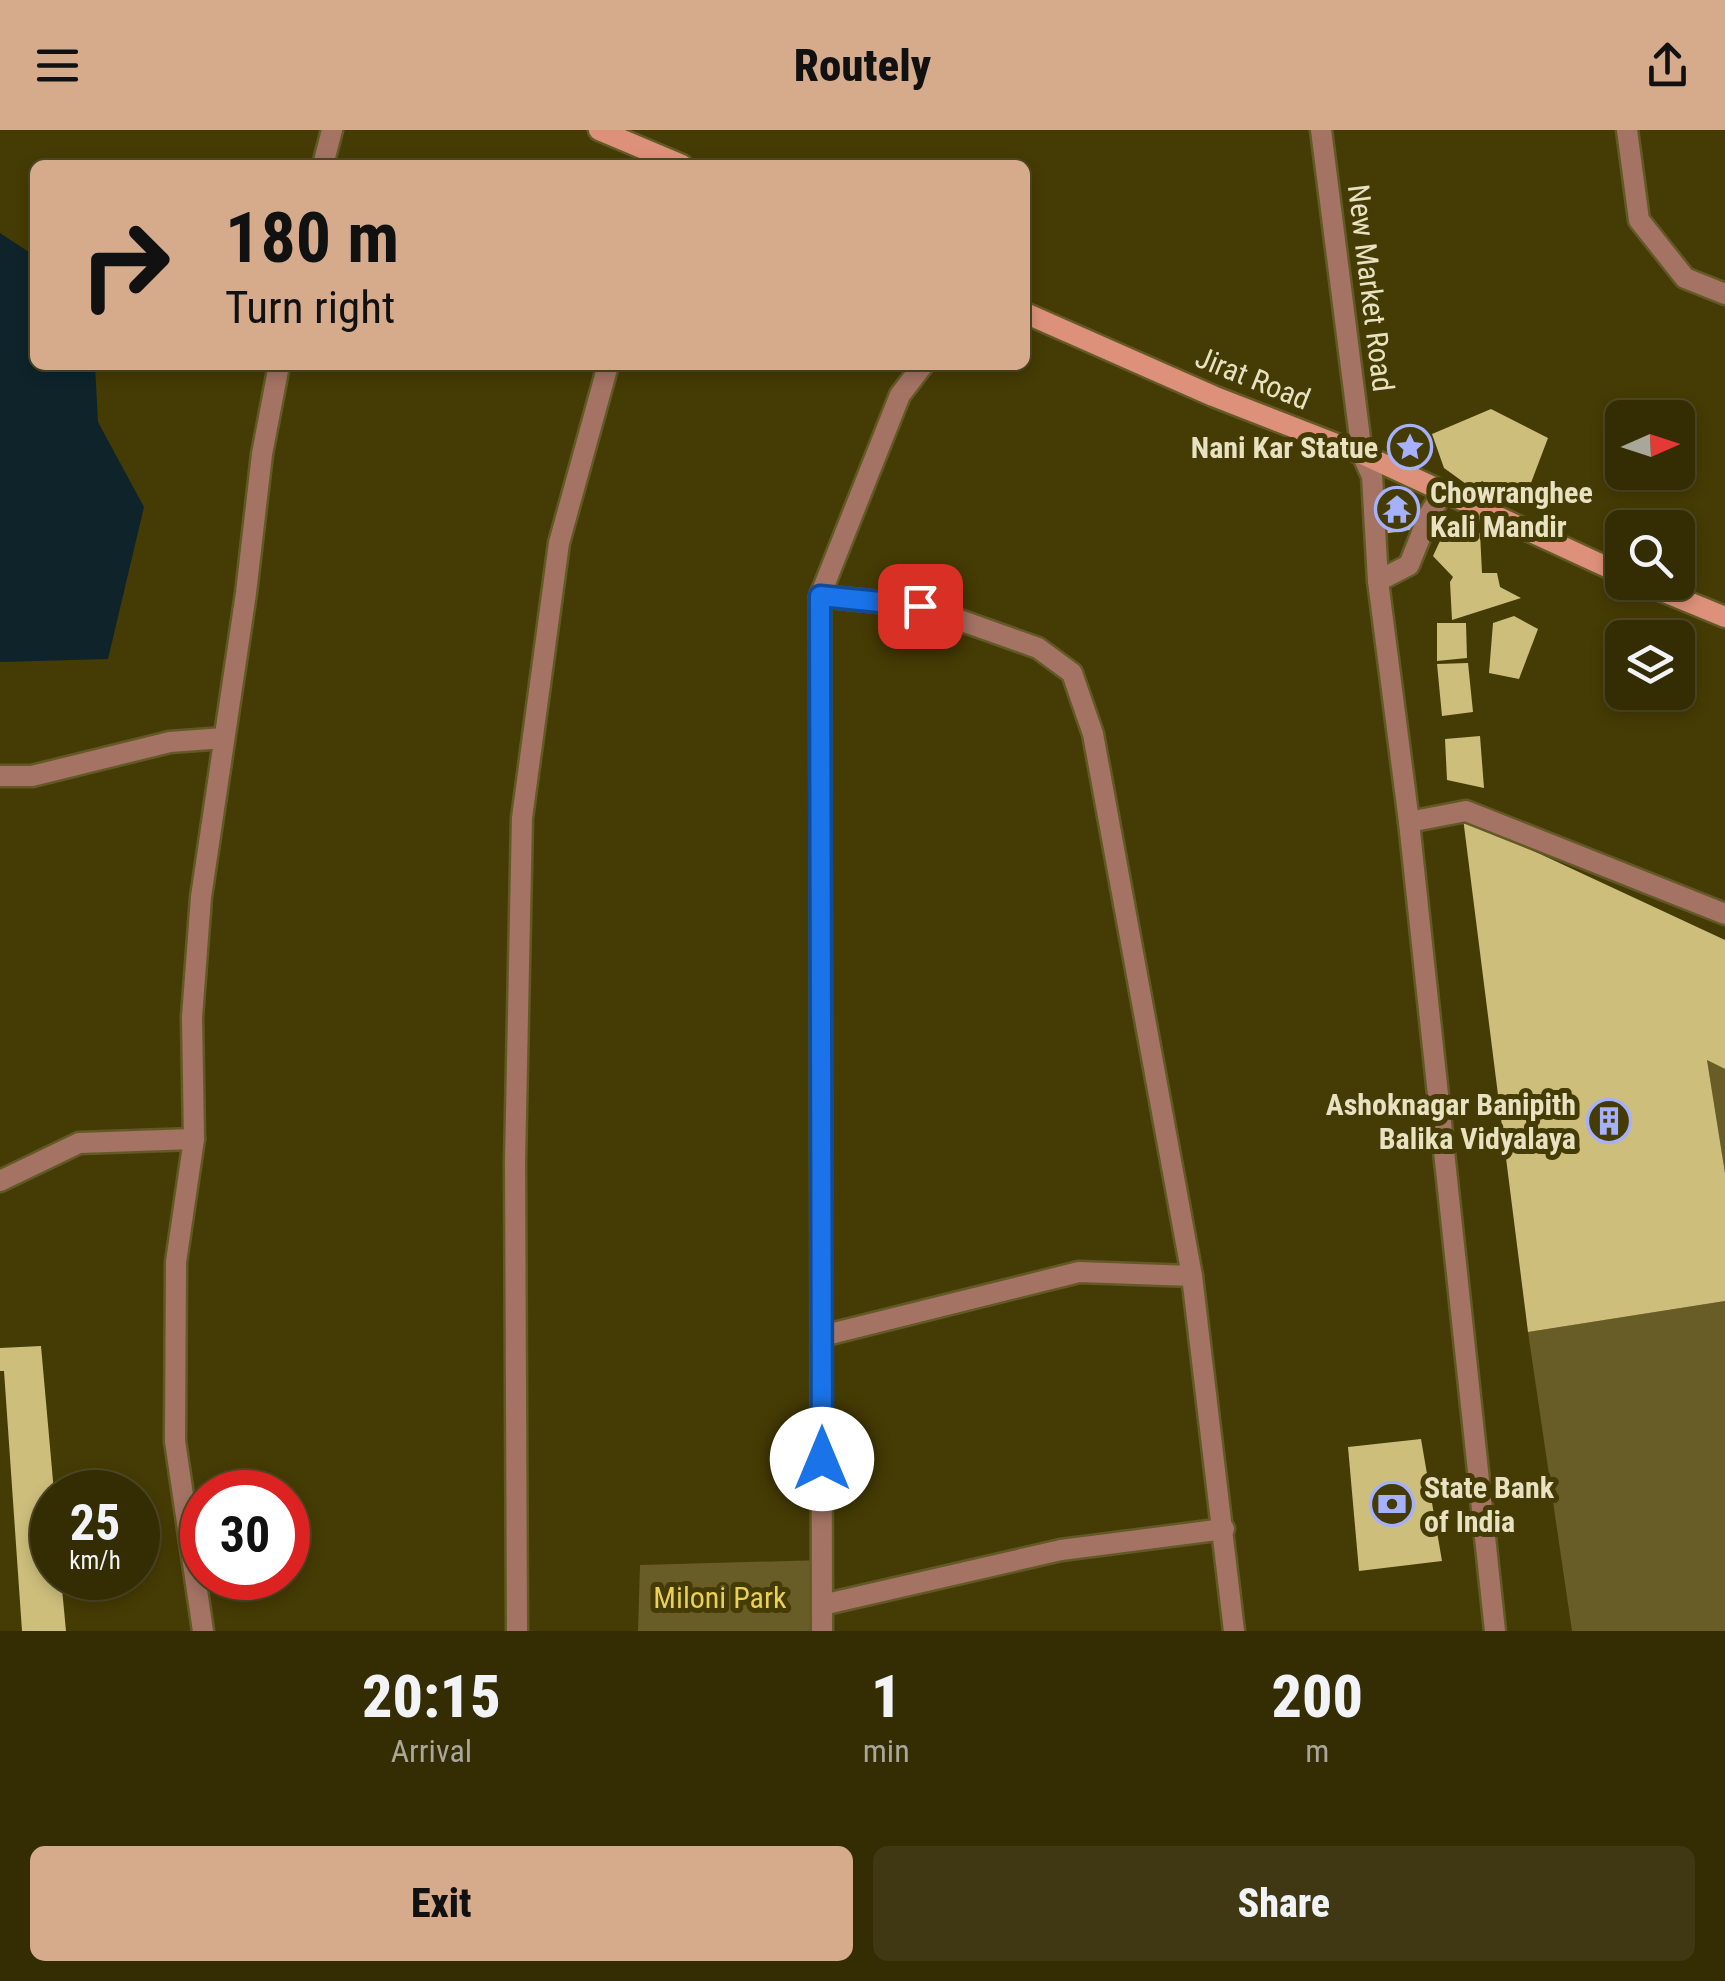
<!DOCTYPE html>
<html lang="en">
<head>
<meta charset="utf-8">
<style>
  :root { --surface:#342c03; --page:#3f3812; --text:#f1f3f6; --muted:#a9a79a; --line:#4e4825; --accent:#d6ab8b }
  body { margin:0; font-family:"Roboto Condensed",sans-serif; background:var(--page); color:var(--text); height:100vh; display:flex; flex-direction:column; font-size:38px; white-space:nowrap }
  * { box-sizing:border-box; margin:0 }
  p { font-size:32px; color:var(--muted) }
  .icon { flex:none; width:55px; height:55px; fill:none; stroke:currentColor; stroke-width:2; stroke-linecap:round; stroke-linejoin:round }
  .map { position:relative; height:1501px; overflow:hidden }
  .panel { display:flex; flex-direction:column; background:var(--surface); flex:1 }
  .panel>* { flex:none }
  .top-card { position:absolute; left:30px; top:30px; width:1000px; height:210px; border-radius:15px; box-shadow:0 5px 15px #0003,0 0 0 2px var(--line); background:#d6ab8b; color:#111; overflow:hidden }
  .needle { width:65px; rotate:87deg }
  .tools { position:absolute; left:1605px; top:270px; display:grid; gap:20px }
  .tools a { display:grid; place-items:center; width:90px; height:90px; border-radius:15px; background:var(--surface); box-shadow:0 5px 15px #0003,0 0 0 2px var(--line); font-size:50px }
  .speed { position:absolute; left:30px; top:1340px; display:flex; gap:20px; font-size:50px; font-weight:700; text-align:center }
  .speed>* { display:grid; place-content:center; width:130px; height:130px; border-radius:50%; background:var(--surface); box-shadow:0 5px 15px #0003,0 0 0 2px var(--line); line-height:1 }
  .speed small { font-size:25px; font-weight:400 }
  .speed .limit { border:15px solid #d22; background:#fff; color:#111 }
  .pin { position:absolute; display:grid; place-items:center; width:85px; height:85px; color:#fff; margin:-42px; border-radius:20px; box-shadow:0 5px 15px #0006 }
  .me { position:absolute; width:110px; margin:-55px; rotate:0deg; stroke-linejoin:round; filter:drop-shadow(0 0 8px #0008) }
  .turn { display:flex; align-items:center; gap:35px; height:210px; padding:0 30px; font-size:45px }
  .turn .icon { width:130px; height:130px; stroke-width:2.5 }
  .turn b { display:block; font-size:70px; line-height:85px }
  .eta { display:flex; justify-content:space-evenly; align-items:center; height:170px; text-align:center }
  .eta b { font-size:60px; font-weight:800; line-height:70px }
  .button { display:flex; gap:20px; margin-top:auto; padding:20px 30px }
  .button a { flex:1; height:115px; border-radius:15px; background:var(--accent); color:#111; font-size:40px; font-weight:800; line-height:115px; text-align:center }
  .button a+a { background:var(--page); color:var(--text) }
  header { display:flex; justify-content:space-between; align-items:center; height:130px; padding:0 30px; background:var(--accent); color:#111; font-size:45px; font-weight:800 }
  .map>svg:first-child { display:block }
  .green { fill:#695d27 }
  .water { fill:#0e242a }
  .building { fill:#cdbe7c }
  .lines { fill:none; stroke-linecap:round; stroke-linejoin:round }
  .minor-casing { stroke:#635926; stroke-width:25 }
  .secondary-casing { stroke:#635926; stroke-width:25 }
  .minor { stroke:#a47364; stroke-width:20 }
  .secondary { stroke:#de917a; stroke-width:20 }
  .route-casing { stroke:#114b97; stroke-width:25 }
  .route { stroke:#1a73e8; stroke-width:18 }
  .labels { text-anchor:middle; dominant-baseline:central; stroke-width:10; stroke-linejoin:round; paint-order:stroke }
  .street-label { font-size:30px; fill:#e9e2c2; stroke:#453b04 }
  .poi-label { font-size:30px; font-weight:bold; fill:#e9e2c2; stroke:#453b04; text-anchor:end }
  .park-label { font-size:30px; fill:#ead056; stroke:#453b04 }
</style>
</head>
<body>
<header><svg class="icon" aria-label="menu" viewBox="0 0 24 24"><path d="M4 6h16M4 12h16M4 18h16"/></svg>Routely<svg class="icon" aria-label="share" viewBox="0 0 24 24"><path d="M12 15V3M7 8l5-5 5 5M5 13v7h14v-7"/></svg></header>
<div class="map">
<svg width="1725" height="1501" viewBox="0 0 1725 1501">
  <rect width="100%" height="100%" fill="#453b04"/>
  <g class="green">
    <path d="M1707 930 1725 939V1043Z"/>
    <path d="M1725 1171V1501H1572L1528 1202Z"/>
    <path d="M823 1430V1501H638L640 1435Z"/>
  </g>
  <path class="water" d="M0 103 35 126V235H95L98 292 144 377 108 529 0 532Z"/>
  <g class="building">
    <path d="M1491 279 1548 308 1523 374 1482 351 1473 359 1444 338 1432 304Z"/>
    <path d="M1378 360H1410L1416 399 1382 404Z"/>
    <path d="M1480 403 1482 443H1497L1500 457 1521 468 1452 490 1450 452 1453 447 1433 426 1440 411Z"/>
    <path d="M1514 486 1538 499 1519 549 1489 543 1493 493Z"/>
    <path d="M1437 493H1466L1467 528 1437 531Z"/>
    <path d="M1468 533 1473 582 1442 586 1437 534Z"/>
    <path d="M1480 606 1484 658 1447 650 1445 609Z"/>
    <path d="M1463 688 1725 810V939L1707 930 1725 1043V1171L1528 1202Z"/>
    <path d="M41 1216 54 1362 52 1448H61L66 1501H22L4 1241H0V1218Z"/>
    <path d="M1421 1309 1442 1431 1359 1441 1348 1317Z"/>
  </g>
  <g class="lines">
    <defs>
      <g id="minor">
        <path d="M1321 0 1362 324 1372 346 1378 451 1409 692 1495 1501"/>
        <path d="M1627 0 1639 90 1685 148 1725 164"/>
        <path d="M323 35 332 0"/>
        <path d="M1378 451 1409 435 1430 383 1444 361"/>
        <path d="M820 466 920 476 1038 518 1072 543 1093 604 1192 1146 1079 1142 822 1206"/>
        <path d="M0 646H32L170 612 224 608"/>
        <path d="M1409 692 1466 681 1725 784"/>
        <path d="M0 1051 79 1013 194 1009"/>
        <path d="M1192 1146 1234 1501"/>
        <path d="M822 1475 1061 1420 1224 1399"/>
        <path d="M203 1501 175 1311 176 1132 194 1009 192 887 201 767 246 463 262 324 279 235"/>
        <path d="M517 1501 515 1032 522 688 559 413 608 235"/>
        <path d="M822 1501 820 466 900 265 923 235"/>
      </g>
      <g id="secondary">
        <path d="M599 0 682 35"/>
        <path d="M1025 183 1213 266 1362 324 1622 444"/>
        <path d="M1640 452 1725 487"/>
      </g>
    </defs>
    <use href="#minor" class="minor-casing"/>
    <use href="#secondary" class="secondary-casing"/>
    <use href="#minor" class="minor"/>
    <use href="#secondary" class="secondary"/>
  </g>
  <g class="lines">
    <defs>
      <path id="route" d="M822 1329 820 466 920 476"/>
    </defs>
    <use href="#route" class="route-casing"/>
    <use href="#route" class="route"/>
  </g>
  <defs>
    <symbol id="sight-ring" viewBox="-11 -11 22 22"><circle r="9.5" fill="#453b04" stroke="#a6b1fc" stroke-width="1.5"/><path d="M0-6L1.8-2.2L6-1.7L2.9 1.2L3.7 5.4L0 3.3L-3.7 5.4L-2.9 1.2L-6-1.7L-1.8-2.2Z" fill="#a6b1fc"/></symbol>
    <symbol id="temple-ring" viewBox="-11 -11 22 22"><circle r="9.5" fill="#453b04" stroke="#a6b1fc" stroke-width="1.5"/><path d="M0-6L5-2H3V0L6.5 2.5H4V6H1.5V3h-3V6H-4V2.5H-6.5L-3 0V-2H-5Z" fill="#a6b1fc"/></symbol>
    <symbol id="building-ring" viewBox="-11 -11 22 22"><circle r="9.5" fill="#453b04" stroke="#a6b1fc" stroke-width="1.5"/><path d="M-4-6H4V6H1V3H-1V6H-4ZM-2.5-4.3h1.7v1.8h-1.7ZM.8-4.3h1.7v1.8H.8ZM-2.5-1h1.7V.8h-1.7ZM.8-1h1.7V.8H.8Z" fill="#a6b1fc"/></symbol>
    <symbol id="bank-ring" viewBox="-11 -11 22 22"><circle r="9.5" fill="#453b04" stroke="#a6b1fc" stroke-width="1.5"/><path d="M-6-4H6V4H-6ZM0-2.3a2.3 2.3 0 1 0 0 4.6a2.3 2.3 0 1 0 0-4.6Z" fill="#a6b1fc"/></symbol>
  </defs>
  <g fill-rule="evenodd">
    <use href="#sight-ring" x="1385" y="292" width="50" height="50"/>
    <use href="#temple-ring" x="1372" y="354" width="50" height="50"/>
    <use href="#building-ring" x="1584" y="966" width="50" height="50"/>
    <use href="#bank-ring" x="1367" y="1349" width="50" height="50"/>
  </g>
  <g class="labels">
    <g class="street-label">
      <text transform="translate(1371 158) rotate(83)">New Market Road</text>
      <text transform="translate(1253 248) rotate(22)">Jirat Road</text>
    </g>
    <g class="poi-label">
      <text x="1378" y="317">Nani Kar Statue</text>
      <text x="1430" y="362" text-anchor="start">Chowranghee<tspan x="1430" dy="34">Kali Mandir</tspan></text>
      <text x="1576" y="974">Ashoknagar Banipith<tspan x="1576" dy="34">Balika Vidyalaya</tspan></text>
      <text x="1424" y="1357" text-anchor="start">State Bank<tspan x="1424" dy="34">of India</tspan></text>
    </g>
    <g class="park-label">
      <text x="720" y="1467">Miloni Park</text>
    </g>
  </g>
</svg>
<div class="tools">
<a><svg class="needle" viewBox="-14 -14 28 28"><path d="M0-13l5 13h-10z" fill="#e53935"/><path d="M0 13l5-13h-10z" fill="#a9a79a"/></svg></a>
<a><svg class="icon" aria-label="search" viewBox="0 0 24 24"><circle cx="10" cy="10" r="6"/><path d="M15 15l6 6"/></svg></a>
<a><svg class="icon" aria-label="layers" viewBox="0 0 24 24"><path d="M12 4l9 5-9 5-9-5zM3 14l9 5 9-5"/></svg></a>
</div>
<div class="speed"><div>25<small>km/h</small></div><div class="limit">30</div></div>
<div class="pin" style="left:920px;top:476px;background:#d93025"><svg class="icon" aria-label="arrive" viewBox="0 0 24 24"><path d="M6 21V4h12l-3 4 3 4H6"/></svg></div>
<svg class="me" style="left:822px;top:1329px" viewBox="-20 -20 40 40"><circle r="19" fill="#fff"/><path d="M0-13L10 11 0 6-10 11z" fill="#1a73e8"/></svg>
<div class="top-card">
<div class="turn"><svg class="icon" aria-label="right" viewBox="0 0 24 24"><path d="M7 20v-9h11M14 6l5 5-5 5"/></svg><div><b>180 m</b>Turn right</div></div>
</div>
</div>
<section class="panel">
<div class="eta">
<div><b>20:15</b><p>Arrival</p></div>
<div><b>1</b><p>min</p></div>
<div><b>200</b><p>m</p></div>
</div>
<div class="button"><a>Exit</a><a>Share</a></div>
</section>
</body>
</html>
